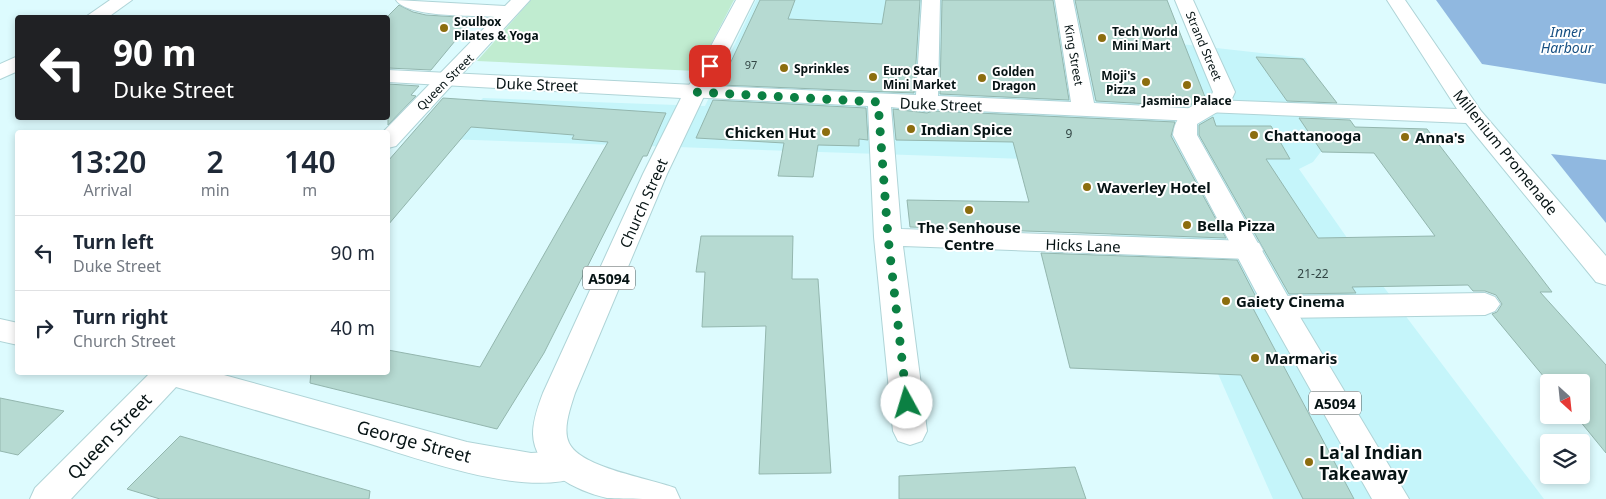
<!DOCTYPE html>
<html lang="en">
<head>
<meta charset="utf-8">
<style>
  :root { --surface:#fff; --page:#f6f6f7; --text:#1f2937; --muted:#747a83; --line:#e0e1e3 }
  body { margin:0; font-family:"Noto Sans",sans-serif; background:var(--page); color:var(--text); height:100vh; display:flex; flex-direction:column; font-size:19px; white-space:nowrap }
  * { box-sizing:border-box; margin:0 }
  p { font-size:16px; color:var(--muted) }
  .icon { flex:none; width:28px; height:28px; fill:none; stroke:currentColor; stroke-width:2; stroke-linecap:round; stroke-linejoin:round }
  .map { position:relative; flex:1; overflow:hidden }
  .sheet { position:absolute; left:15px; top:130px; width:375px; height:245px; display:flex; flex-direction:column; background:var(--surface); border-radius:5px; box-shadow:0 2px 8px #0003 }
  .sheet>* { flex:none }
  .guide { position:absolute; left:15px; top:15px; width:375px; height:105px; border-radius:5px; box-shadow:0 2px 8px #0003; background:#202124; color:#fff; overflow:hidden }
  .needle { width:32px; rotate:153deg }
  .controls { position:absolute; left:1540px; top:374px; display:grid; gap:10px }
  .controls a { display:grid; place-items:center; width:50px; height:50px; border-radius:5px; background:var(--surface); box-shadow:0 2px 8px #0003; font-size:25px }
  .pin { position:absolute; display:grid; place-items:center; width:42px; height:42px; color:#fff; margin:-21px; border-radius:10px; box-shadow:0 2px 8px #0006 }
  .me { position:absolute; width:55px; margin:-28px; rotate:354deg; stroke-linejoin:round; filter:drop-shadow(0 0 4px #0008) }
  .turn { display:flex; align-items:center; gap:18px; height:105px; padding:0 15px; font-size:22px }
  .turn .icon { width:65px; height:65px; stroke-width:2.5 }
  .turn b { display:block; font-size:35px; line-height:42px }
  .eta { display:flex; justify-content:space-evenly; align-items:center; height:85px; text-align:center }
  .eta b { font-size:30px; font-weight:600; line-height:35px }
  ul { padding:0; list-style:none }
  li { display:flex; align-items:center; gap:15px; height:75px; padding:0 15px; border-top:1px solid var(--line) }
  li div { flex:1 }
  li b { display:block; font-size:19px }
  li em { font-style:normal }
  .map>svg:first-child { display:block }
  .built { fill:#c5f5fa }
  .green { fill:#c0ecd0 }
  .water { fill:#90b8e0 }
  .building { fill:#b6dad2; stroke:#93b6ae }
  .lines { fill:none; stroke-linecap:round; stroke-linejoin:round }
  .street-casing { stroke:#afd4d7; stroke-width:2 }
  .primary-casing { stroke:#afd4d7; stroke-width:2 }
  .street { fill:#fff; fill-rule:evenodd }
  .primary { fill:#fff; fill-rule:evenodd }
  .route { stroke:#0b8043; stroke-width:9; stroke-dasharray:0 16.2 }
  .poi-dot { fill:#8c6d0f; stroke:#fff; stroke-width:2 }
  .labels { text-anchor:middle; dominant-baseline:central; stroke-width:4; stroke-linejoin:round; paint-order:stroke }
  .far-number-label { font-size:11px; fill:#324544 }
  .far-poi-label { font-size:12px; font-weight:bold; fill:#061314; stroke:#fff; text-anchor:start }
  .far-street-label { font-size:12px; fill:#061314; stroke:#fff }
  .number-label { font-size:12px; fill:#324544 }
  .far-water-label { font-size:14px; font-style:italic; fill:#185184; stroke:#fff }
  .shield { fill:#fff; stroke:#515a5a; stroke-width:1 }
  .shield-label { font-size:14px; font-weight:bold; fill:#061314 }
  .street-label { font-size:15px; fill:#061314; stroke:#fff }
  .poi-label { font-size:15px; font-weight:bold; fill:#061314; stroke:#fff; text-anchor:start }
  .near-street-label { font-size:18px; fill:#061314; stroke:#fff }
  .near-poi-label { font-size:18px; font-weight:bold; fill:#061314; stroke:#fff; text-anchor:start }
</style>
</head>
<body>
<div class="map">
<svg width="1606" height="499" viewBox="0 0 1606 499">
  <rect width="100%" height="100%" fill="#ddfbfe"/>
  <path class="built" d="M756 0H1123L1136 39 1305 58 1343 123 1313 162 1299 169 1352 245 1544 499H1273L1212 360H1163L1080 161 445 139 483 98 705 106Z"/>
  <path class="green" d="M531 0H734L697 71 477 61Z"/>
  <g class="water">
    <path d="M1436 0H1606V84L1482 64Z"/>
    <path d="M1551 154 1606 160V223Z"/>
  </g>
  <g class="building">
    <path d="M760 0H795L788 19 882 24 886 0H920L914 93 720 85Z"/>
    <path d="M942 0H1053L1069 100 940 94Z"/>
    <path d="M1075 0H1167L1205 97 1188 106 1096 101Z"/>
    <path d="M399 5 413 12 426 15 474 18 431 70 388 68V16Z"/>
    <path d="M1256 57 1303 59 1337 103 1287 101Z"/>
    <path d="M388 84 419 86 411 95 416 96 388 125Z"/>
    <path d="M443 98 666 113 647 156H643L544 353 497 429 310 383 311 372H388V350L480 367 608 142 572 139 574 135 471 127 388 225V161Z"/>
    <path d="M713 100 866 108 868 140 859 139V146L818 145 813 177 778 176 784 143 696 138Z"/>
    <path d="M893 109 927 113 933 111 1175 122 1171 136 1226 238 910 227 907 200 1029 202 1013 142 896 140Z"/>
    <path d="M1213 117 1216 126H1271L1290 159H1266L1318 238 1435 236 1374 153 1322 152 1299 118 1350 120 1355 127 1427 129 1552 292H1540L1606 365V453L1575 415H1581V382L1549 383 1492 314 1497 312 1502 304 1496 295 1485 291H1473L1468 285 1352 287 1356 293 1289 294 1199 135V125Z"/>
    <path d="M701 236H793L792 279H818L831 473 759 474 766 326 702 327 705 272H696Z"/>
    <path d="M1041 253 1237 260 1256 297H1247L1354 499H1303L1241 375 1070 368Z"/>
    <path d="M0 398 64 411 18 455 0 451Z"/>
    <path d="M180 436 370 491 369 499H160L127 489Z"/>
    <path d="M1075 467 1086 499H899V476Z"/>
  </g>
  <g class="lines">
    <defs>
      <g id="street">
        <path d="M396 0 505 6 511 0H530L396 146 388 148V132H383L495 17C473 15 408 18 396 0Z"/>
        <path d="M736 0H754L711 86 916 95 922 0H940L938 96 1071 102 1055 0H1073L1094 103 1202 109 1201 107 1204 102 1212 100 1457 109 1387 0H1405L1481 111 1606 256V285L1596 282 1466 123 1205 112 1206 114 1203 119 1195 121 933 109 927 111 891 107 901 229 1249 241 1259 243 1263 250 1259 257 1249 259 903 246 927 431 922 441 910 445 898 441 893 431 874 237 868 106 687 97 684 92 692 81Z"/>
        <path d="M18 56V71L0 79V64Z"/>
        <path d="M1485 293 1495 297 1500 304 1495 311 1485 315 1279 318 1269 314 1264 307 1269 300 1279 296Z"/>
        <path d="M0 319 18 323V345L0 341Z"/>
        <path d="M151 372H213L467 442 531 453 567 451 579 455 585 466 579 477C519 498 412 456 351 438 293 421 235 404 176 387L71 499H30L35 488Z"/>
      </g>
      <g id="primary">
        <path d="M110 0H132L107 18H84Z"/>
        <path d="M1175 0H1193L1235 92 1229 105 1197 124V135L1291 302 1409 499H1372L1264 307 1173 135C1176 110 1192 107 1211 96L1213 92Z"/>
        <path d="M388 70 695 85 703 87 706 92 667 174 575 393C571 406 562 429 569 443 581 468 649 478 675 488L680 499C660 499 625 499 607 498 576 491 534 470 533 434 533 420 538 406 543 393L643 174 681 98 388 82Z"/>
      </g>
    </defs>
    <use href="#street" class="street-casing"/>
    <use href="#primary" class="primary-casing"/>
    <use href="#street" class="street"/>
    <use href="#primary" class="primary"/>
  </g>
  <g class="lines">
    <path class="route" d="M710 66 695 92 878 102 888 237 907 403"/>
  </g>
  <g class="poi-dot">
    <circle cx="444" cy="28" r="5"/>
    <circle cx="1102" cy="38" r="5"/>
    <circle cx="784" cy="68" r="5"/>
    <circle cx="873" cy="77" r="5"/>
    <circle cx="982" cy="78" r="5"/>
    <circle cx="1146" cy="82" r="5"/>
    <circle cx="1187" cy="85" r="5"/>
    <circle cx="911" cy="129" r="5"/>
    <circle cx="826" cy="132" r="5"/>
    <circle cx="1254" cy="135" r="5"/>
    <circle cx="1405" cy="137" r="5"/>
    <circle cx="1087" cy="187" r="5"/>
    <circle cx="969" cy="210" r="5"/>
    <circle cx="1187" cy="225" r="5"/>
    <circle cx="1226" cy="301" r="5"/>
    <circle cx="1255" cy="358" r="5"/>
    <circle cx="1309" cy="462" r="5"/>
  </g>
  <g class="labels">
    <g class="far-number-label">
      <text x="751" y="64">97</text>
    </g>
    <g class="far-poi-label">
      <text x="454" y="21">Soulbox<tspan x="454" dy="14">Pilates &amp; Yoga</tspan></text>
      <text x="1112" y="31">Tech World<tspan x="1112" dy="14">Mini Mart</tspan></text>
      <text x="794" y="68">Sprinkles</text>
      <text x="883" y="70">Euro Star<tspan x="883" dy="14">Mini Market</tspan></text>
      <text x="992" y="71">Golden<tspan x="992" dy="14">Dragon</tspan></text>
      <text x="1136" y="75" text-anchor="end">Moji's<tspan x="1136" dy="14">Pizza</tspan></text>
      <text x="1187" y="100" text-anchor="middle">Jasmine Palace</text>
    </g>
    <g class="far-street-label">
      <text transform="translate(1204 46) rotate(67)">Strand Street</text>
      <text transform="translate(1074 55) rotate(80)">King Street</text>
      <text transform="translate(445 82) rotate(-45)">Queen Street</text>
    </g>
    <g class="number-label">
      <text x="1069" y="133">9</text>
      <text x="1313" y="273">21-22</text>
    </g>
    <g class="far-water-label">
      <text x="1567" y="31">Inner<tspan x="1567" dy="16">Harbour</tspan></text>
    </g>
    <g class="shield">
      <rect x="583" y="266.5" width="52" height="23" rx="4"/>
      <rect x="1309" y="391.5" width="52" height="23" rx="4"/>
    </g>
    <g class="shield-label">
      <text x="609" y="278">A5094</text>
      <text x="1335" y="403">A5094</text>
    </g>
    <g class="street-label">
      <text transform="translate(537 84) rotate(2)">Duke Street</text>
      <text transform="translate(941 104) rotate(2)">Duke Street</text>
      <text transform="translate(1506 152) rotate(51)">Millenium Promenade</text>
      <text transform="translate(643 203) rotate(-66)">Church Street</text>
      <text transform="translate(1083 245) rotate(2)">Hicks Lane</text>
    </g>
    <g class="poi-label">
      <text x="921" y="129">Indian Spice</text>
      <text x="816" y="132" text-anchor="end">Chicken Hut</text>
      <text x="1264" y="135">Chattanooga</text>
      <text x="1415" y="137">Anna's</text>
      <text x="1097" y="187">Waverley Hotel</text>
      <text x="1197" y="225">Bella Pizza</text>
      <text x="969" y="227" text-anchor="middle">The Senhouse<tspan x="969" dy="17">Centre</tspan></text>
      <text x="1236" y="301">Gaiety Cinema</text>
      <text x="1265" y="358">Marmaris</text>
    </g>
    <g class="near-street-label">
      <text transform="translate(109 436) rotate(-46)">Queen Street</text>
      <text transform="translate(414 441) rotate(15)">George Street</text>
    </g>
    <g class="near-poi-label">
      <text x="1319" y="452">La'al Indian<tspan x="1319" dy="21">Takeaway</tspan></text>
    </g>
  </g>
</svg>
<div class="controls">
<a><svg class="needle" viewBox="-14 -14 28 28"><path d="M0-13l5 13h-10z" fill="#e53935"/><path d="M0 13l5-13h-10z" fill="#747a83"/></svg></a>
<a><svg class="icon" aria-label="layers" viewBox="0 0 24 24"><path d="M12 4l9 5-9 5-9-5zM3 14l9 5 9-5"/></svg></a>
</div>
<div class="pin" style="left:710px;top:66px;background:#d93025"><svg class="icon" aria-label="arrive" viewBox="0 0 24 24"><path d="M6 21V4h12l-3 4 3 4H6"/></svg></div>
<svg class="me" style="left:907px;top:403px" viewBox="-20 -20 40 40"><circle r="19" fill="#fff"/><path d="M0-13L10 11 0 6-10 11z" fill="#0b8043"/></svg>
<div class="guide">
<div class="turn"><svg class="icon" aria-label="left" viewBox="0 0 24 24"><path d="M17 20v-9H6M10 6l-5 5 5 5"/></svg><div><b>90 m</b>Duke Street</div></div>
</div>
<section class="sheet">
<div class="eta">
<div><b>13:20</b><p>Arrival</p></div>
<div><b>2</b><p>min</p></div>
<div><b>140</b><p>m</p></div>
</div>
<ul>
<li><svg class="icon" aria-label="left" viewBox="0 0 24 24"><path d="M17 20v-9H6M10 6l-5 5 5 5"/></svg><div><b>Turn left</b><p>Duke Street</p></div><em>90 m</em></li>
<li><svg class="icon" aria-label="right" viewBox="0 0 24 24"><path d="M7 20v-9h11M14 6l5 5-5 5"/></svg><div><b>Turn right</b><p>Church Street</p></div><em>40 m</em></li>
</ul>
</section>
</div>
</body>
</html>
